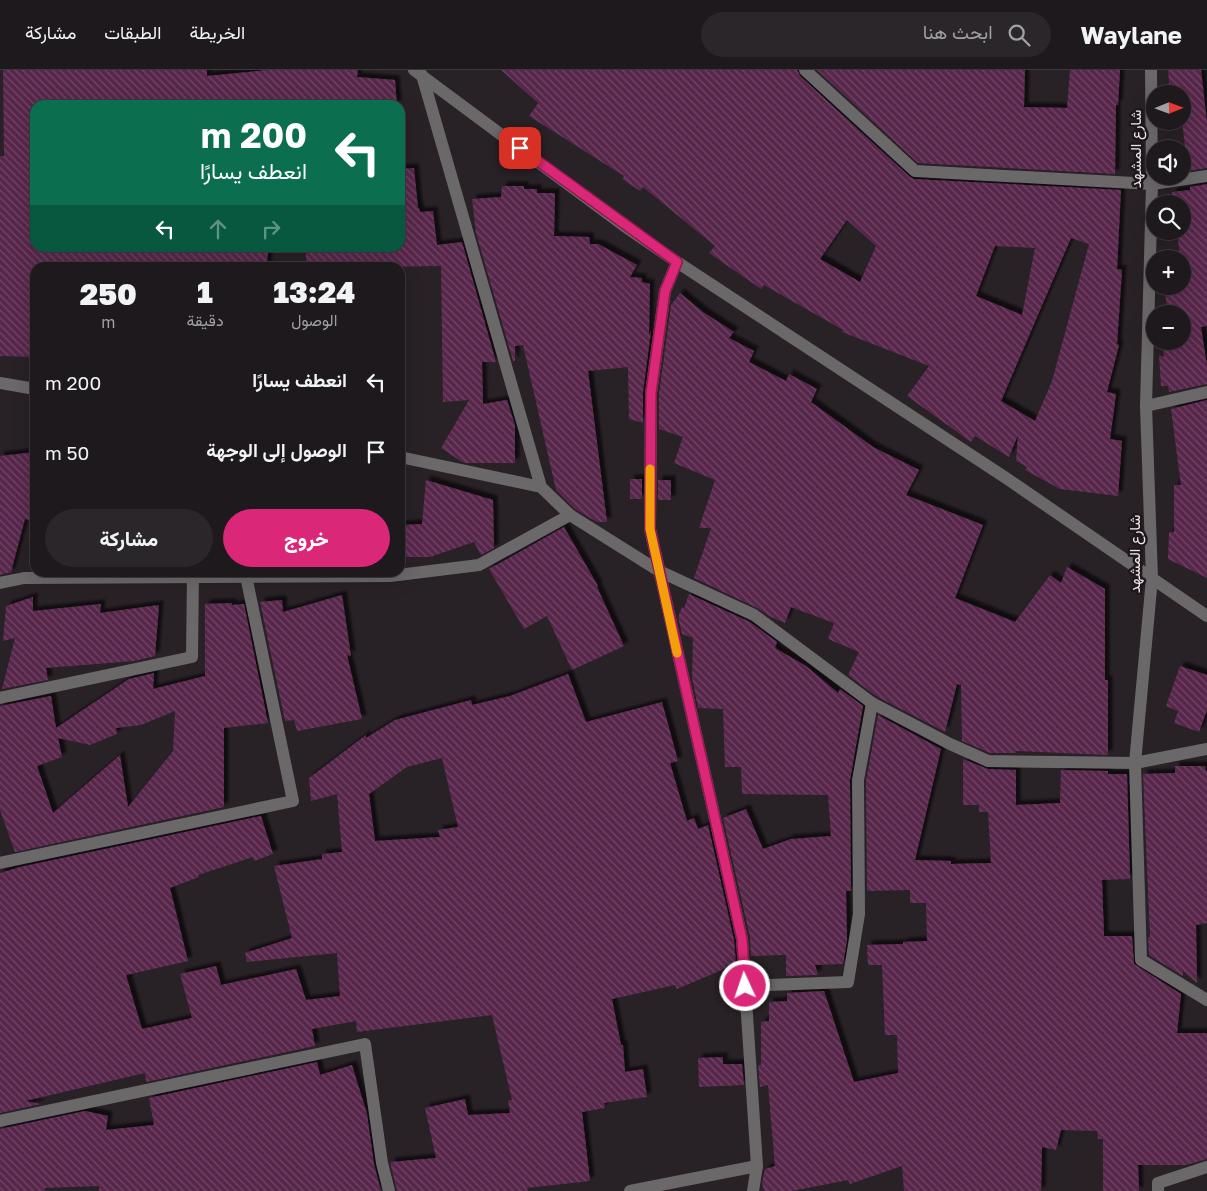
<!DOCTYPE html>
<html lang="ar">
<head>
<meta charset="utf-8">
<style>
  :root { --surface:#1e191c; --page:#2b2629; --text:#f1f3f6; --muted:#a1a0a3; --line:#3c383b; --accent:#db2777 }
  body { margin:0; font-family:"Golos Text",Vazirmatn,sans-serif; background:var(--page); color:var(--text); direction:rtl; height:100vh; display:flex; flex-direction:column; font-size:19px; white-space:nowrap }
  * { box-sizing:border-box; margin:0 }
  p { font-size:16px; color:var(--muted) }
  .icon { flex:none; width:28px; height:28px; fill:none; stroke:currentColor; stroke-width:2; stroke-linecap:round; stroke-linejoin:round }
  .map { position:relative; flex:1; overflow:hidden; direction:ltr }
  .side { position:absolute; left:30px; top:192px; width:375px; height:315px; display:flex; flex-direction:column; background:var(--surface); border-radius:15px; box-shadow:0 5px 20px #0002,0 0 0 1px var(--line); direction:rtl }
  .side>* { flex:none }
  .hud { position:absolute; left:30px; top:30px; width:375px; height:152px; border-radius:15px; box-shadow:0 5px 20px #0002,0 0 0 1px var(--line); direction:rtl; background:#0b6e4f; color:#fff; overflow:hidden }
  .needle { width:32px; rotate:89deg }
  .buttons { position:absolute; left:1146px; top:15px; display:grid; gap:10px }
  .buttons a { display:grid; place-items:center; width:45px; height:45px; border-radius:50%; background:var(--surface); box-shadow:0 5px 20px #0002,0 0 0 1px var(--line); font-size:25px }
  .pin { position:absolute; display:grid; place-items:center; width:42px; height:42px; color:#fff; margin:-21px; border-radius:10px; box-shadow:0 2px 8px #0006 }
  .me { position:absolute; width:55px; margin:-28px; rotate:357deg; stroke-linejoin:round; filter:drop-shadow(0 0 4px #0008) }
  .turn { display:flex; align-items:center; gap:18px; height:105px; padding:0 15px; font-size:22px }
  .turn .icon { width:65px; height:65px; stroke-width:2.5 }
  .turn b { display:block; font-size:35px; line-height:42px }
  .lanes { display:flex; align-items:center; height:48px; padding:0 15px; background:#0003; justify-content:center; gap:25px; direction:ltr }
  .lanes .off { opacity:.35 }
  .eta { display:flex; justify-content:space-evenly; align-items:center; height:85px; text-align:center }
  .eta b { font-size:30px; font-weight:800; line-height:35px }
  .action { display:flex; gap:10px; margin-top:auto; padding:10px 15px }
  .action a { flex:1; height:58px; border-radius:30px; background:var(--accent); color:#fff; font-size:20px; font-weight:800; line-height:58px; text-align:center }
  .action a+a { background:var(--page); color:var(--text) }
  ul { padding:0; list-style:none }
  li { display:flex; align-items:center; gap:15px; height:70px; padding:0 15px }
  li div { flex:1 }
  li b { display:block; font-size:19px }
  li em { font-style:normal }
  header { display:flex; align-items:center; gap:30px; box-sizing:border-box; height:70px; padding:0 25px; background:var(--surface); border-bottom:1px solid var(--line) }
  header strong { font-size:24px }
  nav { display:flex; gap:28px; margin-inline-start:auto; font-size:18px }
  .search { width:350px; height:45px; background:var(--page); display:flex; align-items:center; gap:12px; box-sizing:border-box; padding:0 18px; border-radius:28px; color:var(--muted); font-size:19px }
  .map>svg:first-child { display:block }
  .building { fill:url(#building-back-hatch); fill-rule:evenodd; filter:url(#shadow) }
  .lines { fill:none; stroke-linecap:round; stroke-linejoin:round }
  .minor { stroke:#6b686a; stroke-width:12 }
  .tertiary { stroke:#6b686a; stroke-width:12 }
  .route-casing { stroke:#8e194d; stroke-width:12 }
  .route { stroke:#db2777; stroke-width:9 }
  .slow { stroke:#f59e0b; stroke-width:9 }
  .labels { text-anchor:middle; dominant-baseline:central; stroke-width:5; stroke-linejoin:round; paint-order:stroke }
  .street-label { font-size:15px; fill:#ece7ea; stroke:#1e181c }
</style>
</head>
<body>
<header>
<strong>Waylane</strong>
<div class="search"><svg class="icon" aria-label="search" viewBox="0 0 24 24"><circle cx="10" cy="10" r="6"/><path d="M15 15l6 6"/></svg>ابحث هنا</div>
<nav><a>الخريطة</a><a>الطبقات</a><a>مشاركة</a></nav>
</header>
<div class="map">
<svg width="1207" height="1121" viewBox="0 0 1207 1121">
  <defs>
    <pattern id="building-back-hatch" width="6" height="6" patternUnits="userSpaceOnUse" patternTransform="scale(1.25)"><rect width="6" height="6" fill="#58274b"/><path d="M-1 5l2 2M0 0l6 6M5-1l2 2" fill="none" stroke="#704665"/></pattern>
    <filter id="shadow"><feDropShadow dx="4.5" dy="-4.5" stdDeviation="1" flood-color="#0009"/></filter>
  </defs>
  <rect width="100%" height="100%" fill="#282126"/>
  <g class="building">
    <path d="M3 0H207V6L268 0H358L357 7 395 10 397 35H35V178H268L267 198 96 196V198H35V287L0 286V86H4Z"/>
    <path d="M501 0H797L800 6 910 107 914 109 1121 120 1117 199 1122 200 1117 274 1119 275 1107 322 1116 324 1110 369 1122 371 1118 426 1060 419 1025 400 1027 397 1016 391 1018 365 1009 387 975 366 971 372 907 326 929 296 842 262 843 260 764 215 761 219 709 183 715 176 643 117 640 121 622 109 624 106 529 46 538 33ZM847 150 876 176 860 212 820 189ZM1071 168 1089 174 1052 311 1035 351 1001 331ZM995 176 1035 178 1022 245 976 226Z"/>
    <path d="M817 0H1025L1024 37 1067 38 1070 0H1120L1118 35H1116L1115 104 918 93Z"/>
    <path d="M1168 0H1201L1207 52V98L1188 101 1182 51V24H1170Z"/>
    <path d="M414 98 418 138H419L420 142 433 141 437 175 462 172 496 292H482L483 334 507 330 515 355V393H466L462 392 441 378 469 330 443 332 441 196 306 198V178H400V99Z"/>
    <path d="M1207 114V256L1201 257 1207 296V314L1169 322 1168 316H1161L1159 285 1164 287 1162 273 1182 271V244H1168L1164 216H1183L1182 189H1180L1177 161H1182V134H1174L1172 122 1190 120V117Z"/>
    <path d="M502 116H524V119H537V123H555L554 166 589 167 590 174H598L637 195 630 207 642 208V212L650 214 649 265 651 261 643 322V353L629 349 628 297 588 301 607 452H597L575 439 556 420 523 275 515 276V291H513L476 163 472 129 501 127Z"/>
    <path d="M680 223 703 242 734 262 729 268 754 281 749 292 786 311 789 304 817 319 811 332 873 377 919 400 906 425 983 455 955 528 1015 552 1050 505 1061 513 1067 497 1105 519V610H1108V685L1016 681V683H990L962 671 961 615 957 614 945 662 876 626 848 605 859 582 828 569 834 553 791 537 785 553 771 547 757 538 694 508 711 458H699L715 410 674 393 683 367 659 359V324L671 235Z"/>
    <path d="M1207 330V508L1168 489 1169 462H1174V415H1181L1171 339Z"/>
    <path d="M35 382V403H31L30 450 25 449 11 502 0 505V386Z"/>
    <rect x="630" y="409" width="12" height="20"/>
    <path d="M426 410 493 430 494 478 481 485 474 472 430 487H400V455L422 454Z"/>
    <rect x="658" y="410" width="13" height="20"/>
    <path d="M564 457 598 516 597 517 624 576 572 600 547 546 524 559 489 499Z"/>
    <path d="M689 524 750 552 777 572 775 578 806 596 838 623 840 619 863 636 850 710 851 821H846L847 870 843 894 815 895 818 905 786 906V885L751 886 750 867 723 748 746 739 763 779 791 769 831 766 828 725 742 724 741 697H725L723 639 698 638 692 607 693 568 682 564 678 547 682 537 684 538Z"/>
    <path d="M342 525 351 586 347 585 362 649 297 661 294 650 285 651 260 532 282 530 283 542Z"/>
    <path d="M33 527V541L101 534 100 543 159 535 155 586 134 591 46 598 48 610 2 619 15 568 3 571 6 536Z"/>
    <path d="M232 533V535L244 534 268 653 224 658V737L15 782 0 740V636L51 626 56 658 129 609 154 603 153 619 205 606V534ZM175 641 173 681 128 737 120 685 53 743 37 696 62 687 58 668 90 675 117 664 116 658 141 655Z"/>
    <path d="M1180 596 1207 605V640L1199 662 1174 653 1178 641 1166 636Z"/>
    <path d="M568 604 586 652 662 632 678 691 670 693 687 751 694 748 698 759 708 755 734 870 736 894 677 919 675 915 612 929 621 975H623L625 1002 643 999 647 1027 604 1033 605 1038 582 1042 590 1111 527 1118 528 1121H397L390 1092 436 1088 425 1038 465 1029 468 1045 510 1043 508 1030H512L492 945 357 962 356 951 312 959 315 976 146 1012 145 1003 25 1031 41 1034 0 1043V803L20 797 261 746 273 784 254 791 253 787 198 805 199 807 170 818 188 891 126 905 142 959 192 948 180 904 216 896 221 915 296 899 306 930 340 926 337 883 247 892 245 883 292 868 274 796 322 789V784L342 782 337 724 311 731 309 708 366 665V668L395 650 471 630 472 635 510 626ZM442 688 458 757 438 760 440 767 375 771 369 724 407 697Z"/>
    <path d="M878 645 941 679 915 790 951 791V794L991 793 988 742H979V735H963V689L988 699 1016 700V735L1060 733 1061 700 1108 701V704H1127L1130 809 1102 810 1104 866H1132L1134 894 1181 924 1177 963H1207V1089L1186 1095H1138L1139 1121H1103V1069H1098L1097 1061 1061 1060 1056 1080 1042 1077 1041 1121H904L902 1096 850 1114 848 1110 792 1121H764L762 1113 765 1099 775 1096 768 1015 760 1017 758 995H761V952L769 951V932L787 931V923L824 921 854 1012 898 1003 897 965H885L882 895H868L867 875 903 874V872L927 871 926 833H910V820L867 821 866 711Z"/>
    <path d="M1175 696H1205L1206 701H1207V853L1196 855 1197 913 1183 901V906L1149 885 1148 867H1150L1143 704 1175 703Z"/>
    <path d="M723 987V994H742L744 1015 699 1017 698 988Z"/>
    <path d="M317 992 320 1005 352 995 367 1044 374 1094 381 1121H99V1116L45 1118V1121H0V1059L85 1041 108 1046 106 1060 154 1055 149 1028Z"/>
  </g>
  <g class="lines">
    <g class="minor">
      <path d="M805 0 915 101 1152 114 1207 106"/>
      <path d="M1151 0 1152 114 1146 336 1152 508 1135 693 1141 890 1207 930"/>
      <path d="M422 5 541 417 570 445 659 501 754 545 872 633 950 674 988 691 1135 693 1207 679"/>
      <path d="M677 192 665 221 651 323 650 459 742 869 757 1096 753 1121"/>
      <path d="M0 313 35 319"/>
      <path d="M1146 336 1207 322"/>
      <path d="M400 387 541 417"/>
      <path d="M0 513 24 508 390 506 479 495 570 445"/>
      <path d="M0 628 192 587 193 502"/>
      <path d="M0 793 293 731 246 506"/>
      <path d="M745 916 848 912 859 844 858 710 872 633"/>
      <path d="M0 1051 365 974 382 1093 389 1121"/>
      <path d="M630 1121 757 1096"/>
      <path d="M1158 1121V1113L1207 1097"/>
    </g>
    <path class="tertiary" d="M414 0 623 155 677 192 1006 408 1207 546"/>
  </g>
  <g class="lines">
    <defs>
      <path id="route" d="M520 78 677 192 665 221 651 323 650 459 742 869 745 916"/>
    </defs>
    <use href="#route" class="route-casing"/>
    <use href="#route" class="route"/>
    <path class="slow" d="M650 399V459L677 583"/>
  </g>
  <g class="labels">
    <g class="street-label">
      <text transform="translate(1135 79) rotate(-90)">شارع المشهد</text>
      <text transform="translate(1134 484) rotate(-90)">شارع المشهد</text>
    </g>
  </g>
</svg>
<div class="buttons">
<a><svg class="needle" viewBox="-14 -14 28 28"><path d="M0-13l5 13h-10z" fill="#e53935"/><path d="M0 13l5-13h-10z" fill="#a1a0a3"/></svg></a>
<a><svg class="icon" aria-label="sound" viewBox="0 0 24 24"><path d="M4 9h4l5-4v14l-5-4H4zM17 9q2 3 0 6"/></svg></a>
<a><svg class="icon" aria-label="search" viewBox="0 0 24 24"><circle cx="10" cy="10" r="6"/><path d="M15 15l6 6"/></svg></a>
<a>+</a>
<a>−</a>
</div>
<div class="pin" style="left:520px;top:78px;background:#d93025"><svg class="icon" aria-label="arrive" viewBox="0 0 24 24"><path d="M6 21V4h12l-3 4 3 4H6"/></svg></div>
<svg class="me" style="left:745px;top:916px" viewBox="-20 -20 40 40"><circle r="17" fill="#db2777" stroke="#fff" stroke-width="3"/><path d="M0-11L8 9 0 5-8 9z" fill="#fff"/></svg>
<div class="hud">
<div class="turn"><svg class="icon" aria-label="left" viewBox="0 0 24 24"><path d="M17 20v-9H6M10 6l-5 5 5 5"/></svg><div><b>200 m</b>انعطف يسارًا</div></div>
<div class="lanes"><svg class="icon" aria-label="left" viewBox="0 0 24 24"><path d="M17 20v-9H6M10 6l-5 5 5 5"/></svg><svg class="icon off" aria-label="ahead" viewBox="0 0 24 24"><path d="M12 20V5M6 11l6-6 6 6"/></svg><svg class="icon off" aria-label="right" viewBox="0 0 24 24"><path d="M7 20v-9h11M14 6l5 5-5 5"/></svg></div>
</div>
<section class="side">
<div class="eta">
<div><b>13:24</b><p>الوصول</p></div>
<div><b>1</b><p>دقيقة</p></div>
<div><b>250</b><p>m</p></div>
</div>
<ul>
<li><svg class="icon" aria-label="left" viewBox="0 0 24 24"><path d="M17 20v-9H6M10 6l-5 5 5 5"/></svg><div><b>انعطف يسارًا</b></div><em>200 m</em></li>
<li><svg class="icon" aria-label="arrive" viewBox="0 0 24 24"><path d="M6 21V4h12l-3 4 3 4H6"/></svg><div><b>الوصول إلى الوجهة</b></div><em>50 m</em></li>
</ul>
<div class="action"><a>خروج</a><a>مشاركة</a></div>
</section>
</div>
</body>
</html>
